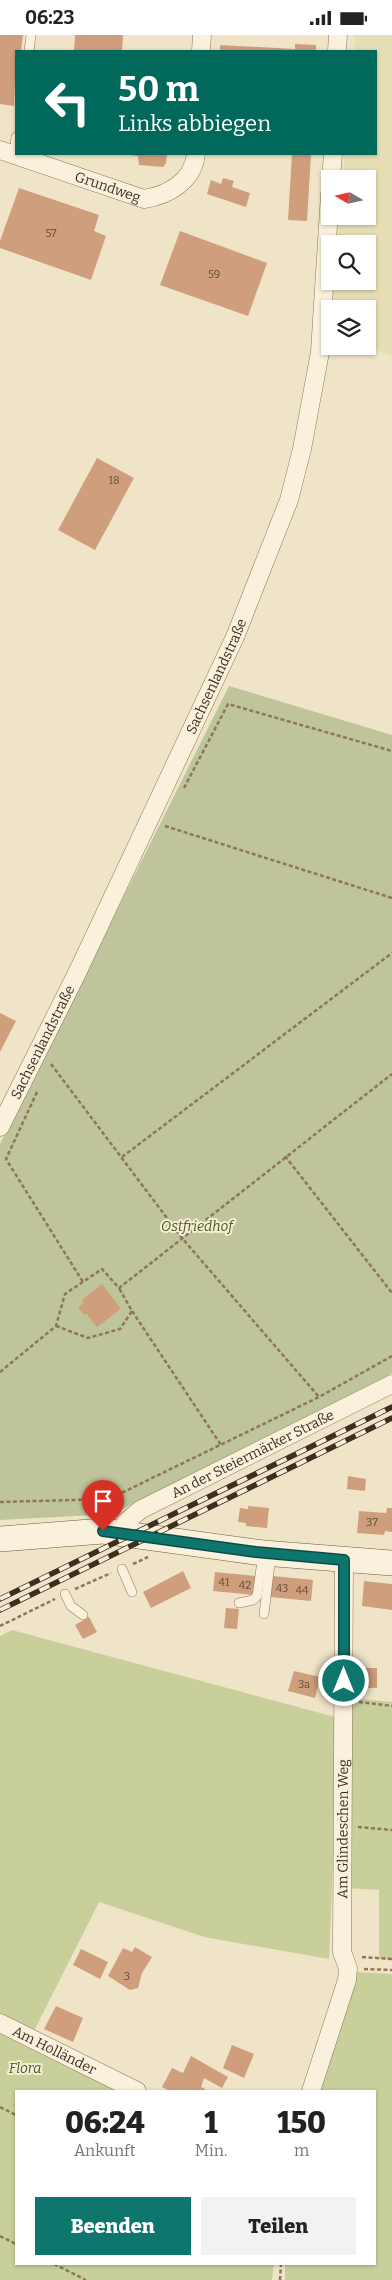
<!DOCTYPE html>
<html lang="de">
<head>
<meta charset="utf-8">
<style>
  :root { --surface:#fff; --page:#f2f2f2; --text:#222; --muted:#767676; --accent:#0f766e }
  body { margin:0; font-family:Bitter,serif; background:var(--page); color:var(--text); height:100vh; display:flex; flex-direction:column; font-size:19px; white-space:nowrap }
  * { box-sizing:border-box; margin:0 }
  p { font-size:16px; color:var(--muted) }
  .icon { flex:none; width:28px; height:28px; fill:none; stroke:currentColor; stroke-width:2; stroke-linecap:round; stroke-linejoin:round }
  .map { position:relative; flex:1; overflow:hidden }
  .details { position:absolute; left:15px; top:2055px; width:361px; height:175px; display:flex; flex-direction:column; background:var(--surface); border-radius:0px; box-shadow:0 1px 4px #0004 }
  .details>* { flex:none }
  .top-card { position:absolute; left:15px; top:15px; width:362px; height:105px; border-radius:0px; box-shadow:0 1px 4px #0004; background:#00695c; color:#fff; overflow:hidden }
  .needle { width:32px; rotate:279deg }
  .controls { position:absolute; left:321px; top:135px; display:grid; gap:10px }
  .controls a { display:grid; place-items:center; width:55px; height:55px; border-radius:0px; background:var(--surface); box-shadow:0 1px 4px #0004; font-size:25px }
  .pin { position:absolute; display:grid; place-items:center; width:42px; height:42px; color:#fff; margin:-51px -21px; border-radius:50% 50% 50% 0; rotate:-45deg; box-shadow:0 0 5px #0007 }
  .pin .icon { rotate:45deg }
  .me { position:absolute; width:55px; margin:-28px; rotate:0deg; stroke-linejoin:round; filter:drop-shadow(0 0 4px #0008) }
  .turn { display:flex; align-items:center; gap:18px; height:105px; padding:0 20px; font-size:22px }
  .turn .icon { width:65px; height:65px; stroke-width:2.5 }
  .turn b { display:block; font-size:35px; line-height:42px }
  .eta { display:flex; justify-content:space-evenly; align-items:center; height:85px; text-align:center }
  .eta b { font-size:30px; font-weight:800; line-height:35px }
  .cta { display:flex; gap:10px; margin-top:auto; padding:10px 20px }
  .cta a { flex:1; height:58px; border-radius:0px; background:var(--accent); color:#fff; font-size:20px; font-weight:800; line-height:58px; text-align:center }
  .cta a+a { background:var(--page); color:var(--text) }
  .status { display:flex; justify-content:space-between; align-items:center; height:35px; padding:0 25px; background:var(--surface); direction:ltr }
  .status svg { height:14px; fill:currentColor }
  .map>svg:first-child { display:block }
  .farmland { fill:#e6deb5 }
  .green { fill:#c9cf9b }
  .cemetery { fill:#bfc49a }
  .building { fill:#cf9f7d }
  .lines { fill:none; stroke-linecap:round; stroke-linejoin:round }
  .lane-casing { stroke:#8d765c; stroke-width:10 }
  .street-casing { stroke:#8d765c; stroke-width:19 }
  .secondary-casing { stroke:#6f573f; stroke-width:26 }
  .path { stroke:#8d765c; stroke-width:2.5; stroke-dasharray:4 2.5; stroke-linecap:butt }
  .lane { stroke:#faf1dc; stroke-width:9 }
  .street { stroke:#faf1dc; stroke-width:18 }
  .secondary { stroke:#faf1dc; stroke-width:25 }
  .rail-casing { stroke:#3d2e20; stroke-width:5.5 }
  .rail { stroke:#f7eed8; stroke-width:4; stroke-dasharray:11; stroke-linecap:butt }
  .route-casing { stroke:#0a4d48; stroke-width:12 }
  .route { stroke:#0f766e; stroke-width:9 }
  .labels { text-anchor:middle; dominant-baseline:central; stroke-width:4; stroke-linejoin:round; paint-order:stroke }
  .number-label { font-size:11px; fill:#624a37 }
  .street-label { font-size:14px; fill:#3d2e20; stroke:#f7eed8 }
  .park-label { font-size:14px; font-style:italic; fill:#4d5a26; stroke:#f7eed8 }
</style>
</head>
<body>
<div class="status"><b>06:23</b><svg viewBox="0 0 49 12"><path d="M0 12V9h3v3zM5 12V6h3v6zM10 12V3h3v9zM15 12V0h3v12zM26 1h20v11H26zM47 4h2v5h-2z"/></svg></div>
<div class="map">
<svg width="392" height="2245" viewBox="0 0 392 2245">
  <rect width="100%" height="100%" fill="#f0e4c8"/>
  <path class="farmland" d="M355 0H392V321L365 311H368V274H332L333 246H368V209H337L339 181H368V144H343L345 119H376V16H354Z"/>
  <g class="green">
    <path d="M12 1595 339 1683 329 1924 204 1902 99 1867 32 2000 0 1983V1601Z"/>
    <path d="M350 1663 392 1667V1925L379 1924V1855L346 1853Z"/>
    <path d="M356 1937 392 1939V2245H285V2229H375V2056H316Z"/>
    <path d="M0 1995 123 2056H16V2229H274L272 2245H0Z"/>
  </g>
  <path class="cemetery" d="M229 651 392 700V1338L113 1479 0 1485V1109Z"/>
  <g class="building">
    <path d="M0 0H23L21 16H16L14 71 0 69Z"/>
    <path d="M75 0H123L122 16H74Z"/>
    <path d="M295 9 316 10V16H220V10L295 14Z"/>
    <path d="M120 119H167L166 128 163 132 139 130 138 121Z"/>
    <path d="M292 119H311L307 186 288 185Z"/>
    <path d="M223 143 234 146 232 152 250 158 246 172 207 159 211 145 221 149Z"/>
    <path d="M19 153 99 180 94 196 106 201 91 245 0 213V206Z"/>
    <path d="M180 196 267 228 248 281 160 250Z"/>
    <path d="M97 423 134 443 95 515 58 495Z"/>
    <path d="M0 978 16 986 0 1017Z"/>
    <path d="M102 1249 121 1274 97 1292 86 1278 84 1280 78 1272 84 1268 82 1265Z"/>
    <path d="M348 1441 366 1444 365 1456 347 1454Z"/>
    <path d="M248 1471 269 1473 267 1493 246 1491V1488L238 1487 240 1473 248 1474Z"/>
    <path d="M387 1473H392V1497L385 1496 384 1500 357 1498 359 1476 386 1478Z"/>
    <path d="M183 1536 191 1553 151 1573 143 1557Z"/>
    <path d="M215 1537 256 1541 254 1560 213 1556Z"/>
    <path d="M273 1541 313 1545 311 1566 270 1562Z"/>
    <path d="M364 1546 392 1549V1575L362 1571Z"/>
    <path d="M226 1573 239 1574 237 1594 224 1593Z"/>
    <path d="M89 1582 97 1597 83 1604 75 1590Z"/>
    <rect x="359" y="1633" width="18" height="20"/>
    <path d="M294 1636 320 1642 315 1663 288 1656Z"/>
    <path d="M135 1912 152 1922 142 1938 138 1953 130 1955 108 1941 123 1913 132 1917Z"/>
    <path d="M81 1914 108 1927 100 1944 73 1930Z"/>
    <path d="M56 1971 83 1983 73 2007 44 1994Z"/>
    <path d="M232 2010 254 2019 244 2043 223 2033Z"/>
    <path d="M191 2021 228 2042 222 2053 204 2043 201 2052 205 2054 204 2056H170L162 2052 172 2033 183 2038Z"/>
  </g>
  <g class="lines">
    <defs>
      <g id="lane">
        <path d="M29 16 31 0"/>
        <path d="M14 120 16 102"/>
        <path d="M122 1534 132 1557"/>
        <path d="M65 1559 71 1571 83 1580"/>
        <path d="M239 1568 253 1565 257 1561 263 1519"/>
        <path d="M264 1579 271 1520"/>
      </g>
      <g id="street">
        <path d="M201 16 202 0"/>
        <path d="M337 16 338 0"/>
        <path id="s1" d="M0 115 144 164C169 160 193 146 196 119"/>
        <path d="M331 144 333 119"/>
        <path id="s2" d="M0 1092 78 936 235 602 289 465 302 414 320 317 330 159"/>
        <path id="s3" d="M120 1497 125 1488 140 1475 392 1349"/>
        <path id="s4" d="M0 1988 137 2056"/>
        <path id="s5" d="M311 2056 347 1945 348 1933 342 1917 344 1525"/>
      </g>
      <path id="secondary" d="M0 1504 103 1496 263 1518 392 1528"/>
    </defs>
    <use href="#lane" class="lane-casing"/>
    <use href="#street" class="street-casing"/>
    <use href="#secondary" class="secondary-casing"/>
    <g class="path">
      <path d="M184 753 228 669 392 716"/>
      <path d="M165 791 392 863"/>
      <path d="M51 1029 182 1203 319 1362"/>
      <path d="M37 1057 6 1124 83 1247"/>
      <path d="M285 1121 392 1258"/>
      <path d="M122 1122 392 918"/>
      <path d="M132 1276 221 1410"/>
      <path d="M56 1291 88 1303 120 1294 132 1276 119 1253"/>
      <path d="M0 1337 56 1291 65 1259 102 1234 119 1253 392 1039"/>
      <path d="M0 1467 109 1464 319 1362 392 1321"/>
      <path d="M133 1529 148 1522"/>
      <path d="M75 1554 111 1538"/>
      <path d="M0 1591 55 1564"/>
      <path d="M359 1667 392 1671"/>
      <path d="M358 1792 392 1795"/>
      <path d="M362 1922 392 1924"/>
      <path d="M364 1934 392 1935"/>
      <path d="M0 2072 16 2080"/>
      <path d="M0 2201 16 2209"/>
      <path d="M54 2229 86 2245"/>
      <path d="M280 2245 281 2229"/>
    </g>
    <use href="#lane" class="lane"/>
    <use href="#street" class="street"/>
    <use href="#secondary" class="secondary"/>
    <defs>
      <g id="rail">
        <path d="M0 1564 392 1372"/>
        <path d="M0 1575 392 1383"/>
      </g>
    </defs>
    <use href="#rail" class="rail-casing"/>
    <use href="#rail" class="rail"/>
  </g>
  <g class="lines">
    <defs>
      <path id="route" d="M103 1496 256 1517 344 1525V1646"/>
    </defs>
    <use href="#route" class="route-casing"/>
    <use href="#route" class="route"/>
  </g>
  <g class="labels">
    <g class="number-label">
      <text x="51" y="198">57</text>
      <text x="214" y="239">59</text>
      <text x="114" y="445">18</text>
      <text x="372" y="1487">37</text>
      <text x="224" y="1547">41</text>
      <text x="245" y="1550">42</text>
      <text x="282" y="1553">43</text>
      <text x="302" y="1555">44</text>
      <text x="304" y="1649">3a</text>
      <text x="127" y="1941">3</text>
    </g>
    <g class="street-label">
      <text stroke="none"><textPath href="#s1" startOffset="114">Grundweg</textPath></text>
      <text stroke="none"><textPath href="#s2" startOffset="500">Sachsenlandstraße</textPath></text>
      <text stroke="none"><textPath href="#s2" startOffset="95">Sachsenlandstraße</textPath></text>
      <text stroke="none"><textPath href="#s3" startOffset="156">An der Steiermärker Straße</textPath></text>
      <text stroke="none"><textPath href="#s5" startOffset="269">Am Glindeschen Weg</textPath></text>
      <text stroke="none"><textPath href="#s4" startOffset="61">Am Holländer</textPath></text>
    </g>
    <g class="park-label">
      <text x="197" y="1191">Ostfriedhof</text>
      <text x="25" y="2033">Flora</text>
    </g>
  </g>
</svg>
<div class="controls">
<a><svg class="needle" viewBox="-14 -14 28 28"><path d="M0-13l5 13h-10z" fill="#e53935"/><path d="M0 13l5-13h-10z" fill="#767676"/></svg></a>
<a><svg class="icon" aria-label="search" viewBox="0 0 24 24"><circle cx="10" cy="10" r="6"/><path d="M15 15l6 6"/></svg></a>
<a><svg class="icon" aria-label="layers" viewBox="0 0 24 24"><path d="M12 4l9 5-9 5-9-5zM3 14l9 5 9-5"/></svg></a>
</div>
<div class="pin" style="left:103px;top:1496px;background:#d93025"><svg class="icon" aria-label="arrive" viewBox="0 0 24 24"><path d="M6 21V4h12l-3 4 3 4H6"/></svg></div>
<svg class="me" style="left:344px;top:1646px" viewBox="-20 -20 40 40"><circle r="17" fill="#0f766e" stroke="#fff" stroke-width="3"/><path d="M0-11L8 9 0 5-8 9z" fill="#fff"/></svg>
<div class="top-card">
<div class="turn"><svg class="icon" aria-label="left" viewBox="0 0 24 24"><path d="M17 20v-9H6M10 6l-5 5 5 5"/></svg><div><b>50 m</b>Links abbiegen</div></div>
</div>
<section class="details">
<div class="eta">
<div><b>06:24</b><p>Ankunft</p></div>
<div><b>1</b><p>Min.</p></div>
<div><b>150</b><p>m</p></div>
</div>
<div class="cta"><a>Beenden</a><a>Teilen</a></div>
</section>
</div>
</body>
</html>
